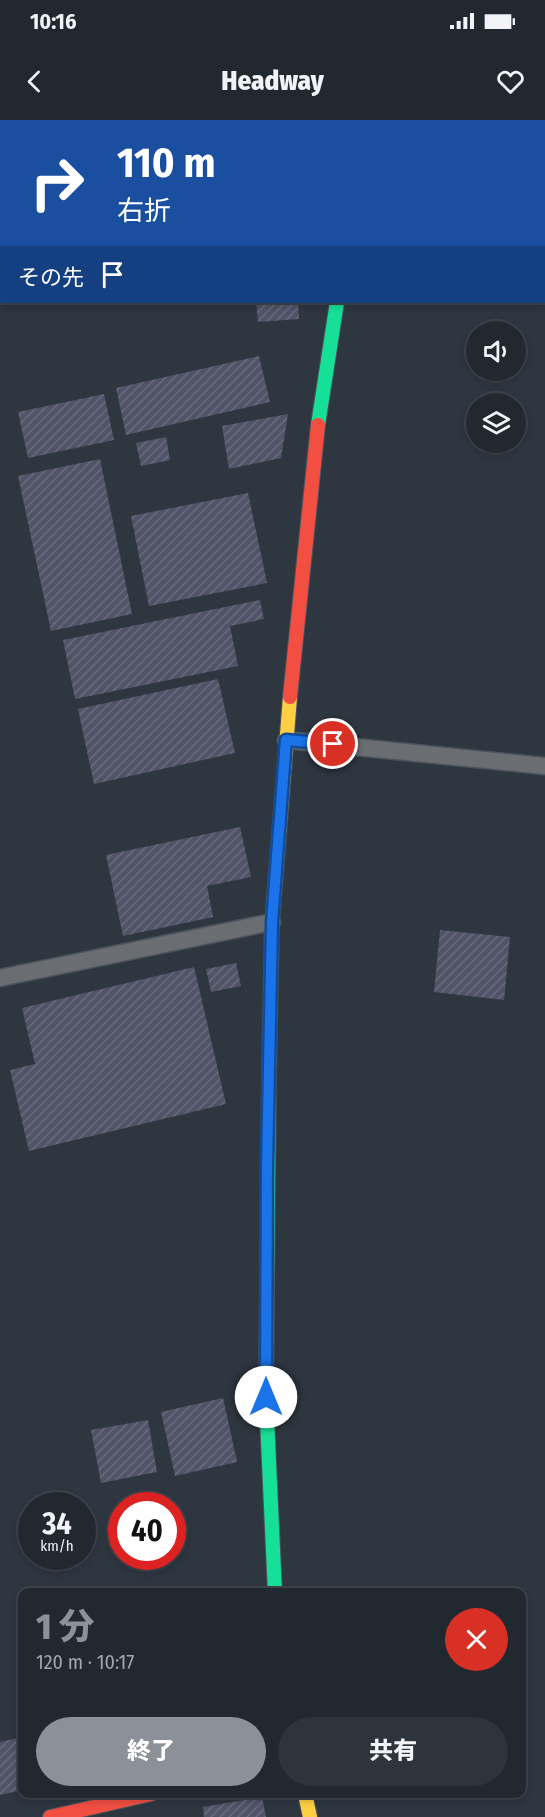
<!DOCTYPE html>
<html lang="ja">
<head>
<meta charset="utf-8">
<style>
  :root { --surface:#222830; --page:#2e343c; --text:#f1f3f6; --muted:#a2a6ab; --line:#3f444c; --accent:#8c9099 }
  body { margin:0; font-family:"Fira Sans Condensed","Noto Sans JP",sans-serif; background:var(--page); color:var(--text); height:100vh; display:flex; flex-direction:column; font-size:22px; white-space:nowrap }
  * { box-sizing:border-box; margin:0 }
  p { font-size:20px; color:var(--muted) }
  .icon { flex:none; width:33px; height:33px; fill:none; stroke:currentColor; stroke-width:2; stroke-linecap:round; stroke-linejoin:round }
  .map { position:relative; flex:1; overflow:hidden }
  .side { position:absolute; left:18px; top:1468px; width:508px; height:210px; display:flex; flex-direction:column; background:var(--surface); border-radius:12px; box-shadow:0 3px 9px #0003,0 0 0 2px var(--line) }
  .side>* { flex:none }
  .guide { position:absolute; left:0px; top:0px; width:546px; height:183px; box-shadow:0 3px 9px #0003,0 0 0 2px var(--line); background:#1a4fa0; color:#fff; overflow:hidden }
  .buttons { position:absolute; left:466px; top:201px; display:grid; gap:12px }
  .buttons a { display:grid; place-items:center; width:60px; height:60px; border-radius:50%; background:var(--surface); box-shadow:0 3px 9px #0003,0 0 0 2px var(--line); font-size:30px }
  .speed { position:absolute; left:18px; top:1372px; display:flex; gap:12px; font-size:30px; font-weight:700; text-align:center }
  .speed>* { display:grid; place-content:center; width:78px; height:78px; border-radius:50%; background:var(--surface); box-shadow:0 3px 9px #0003,0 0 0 2px var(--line); line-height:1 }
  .speed small { font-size:15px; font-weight:400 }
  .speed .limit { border:9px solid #d22; background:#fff; color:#111 }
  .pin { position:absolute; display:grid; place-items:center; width:51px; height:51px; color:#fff; margin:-26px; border:3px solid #fff; border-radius:50%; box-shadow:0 2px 6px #0007 }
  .me { position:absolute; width:66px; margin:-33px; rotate:0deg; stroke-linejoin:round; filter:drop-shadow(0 0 4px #0008) }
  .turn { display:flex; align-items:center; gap:21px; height:126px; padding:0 18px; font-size:27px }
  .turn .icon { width:78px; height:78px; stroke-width:2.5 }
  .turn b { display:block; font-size:42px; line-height:51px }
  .then { display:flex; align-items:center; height:57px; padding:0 18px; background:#0003; gap:12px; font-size:22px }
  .round { display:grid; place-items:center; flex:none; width:63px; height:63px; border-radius:32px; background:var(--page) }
  .overview { display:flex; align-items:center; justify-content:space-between; height:102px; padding:0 18px }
  h1 { font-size:36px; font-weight:800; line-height:45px; color:var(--accent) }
  .button { display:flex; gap:12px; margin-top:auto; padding:12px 18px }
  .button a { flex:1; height:69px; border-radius:36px; background:var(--accent); color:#fff; font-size:24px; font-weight:800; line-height:69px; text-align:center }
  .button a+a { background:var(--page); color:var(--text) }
  .status { display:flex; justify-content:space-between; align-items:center; height:42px; padding:0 30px; background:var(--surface); direction:ltr }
  .status svg { height:16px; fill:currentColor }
  header { display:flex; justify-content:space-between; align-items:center; height:78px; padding:0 18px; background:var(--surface); font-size:27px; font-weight:800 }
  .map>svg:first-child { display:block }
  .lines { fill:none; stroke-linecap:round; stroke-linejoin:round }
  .stream { stroke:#246b6d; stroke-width:12 }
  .building { fill:url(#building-hatch) }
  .lane-casing { stroke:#4c535c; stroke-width:19 }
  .fast-casing { stroke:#4c535c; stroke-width:16 }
  .slow-casing { stroke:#4c535c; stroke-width:16 }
  .jam-casing { stroke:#4c535c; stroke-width:16 }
  .lane { stroke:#6a6e73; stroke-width:16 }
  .fast { stroke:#16e098; stroke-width:14 }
  .slow { stroke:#ffcf43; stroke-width:14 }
  .jam { stroke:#f24e42; stroke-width:14 }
  .route-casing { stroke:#114b97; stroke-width:15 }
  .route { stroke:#1a73e8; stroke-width:10 }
</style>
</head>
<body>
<div class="status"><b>10:16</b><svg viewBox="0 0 49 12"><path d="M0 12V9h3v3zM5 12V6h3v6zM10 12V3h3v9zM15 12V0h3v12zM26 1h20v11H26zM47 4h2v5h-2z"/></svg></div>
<header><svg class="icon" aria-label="back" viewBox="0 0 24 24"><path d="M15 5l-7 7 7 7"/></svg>Headway<svg class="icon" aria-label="heart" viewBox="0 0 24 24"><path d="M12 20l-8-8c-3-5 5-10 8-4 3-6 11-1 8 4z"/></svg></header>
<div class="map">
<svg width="545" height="1697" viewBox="0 0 545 1697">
  <defs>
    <pattern id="building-hatch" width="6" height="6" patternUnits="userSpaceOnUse" patternTransform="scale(1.5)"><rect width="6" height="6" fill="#515367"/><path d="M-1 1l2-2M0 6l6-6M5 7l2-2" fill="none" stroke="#696b7d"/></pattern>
  </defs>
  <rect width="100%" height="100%" fill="#2e3640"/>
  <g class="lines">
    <g class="stream">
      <path d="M523 0 535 2"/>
      <path d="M544 3H545"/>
    </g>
  </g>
  <g class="building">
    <path d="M256 182H298L299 199 258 202Z"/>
    <path d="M259 236 270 282 126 315 116 268Z"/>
    <path d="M104 274 114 320 28 338 18 292Z"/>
    <path d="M288 294 281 338 229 349 222 306Z"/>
    <path d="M166 317 170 340 141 346 136 323Z"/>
    <path d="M100 339 132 494 51 511 18 356Z"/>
    <path d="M248 373 267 463 149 486 131 396Z"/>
    <path d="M260 480 264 499 230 506 238 546 75 579 63 520Z"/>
    <path d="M218 559 235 633 94 664 78 589Z"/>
    <path d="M240 707 251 757 207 766 213 797 123 816 106 735Z"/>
    <path d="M440 810 510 817 504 880 434 872Z"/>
    <path d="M236 843 241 866 211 872 206 849Z"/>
    <path d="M194 847 226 984 29 1031 10 950 35 944 22 888Z"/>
    <path d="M223 1278 237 1342 175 1356 161 1292Z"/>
    <path d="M148 1300 157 1352 101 1363 91 1310Z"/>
    <path d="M22 1617V1670L0 1675V1622Z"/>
    <path d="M262 1677 266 1697H204L203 1687Z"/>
  </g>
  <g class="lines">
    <defs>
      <g id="lane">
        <path d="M286 620 545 646"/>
        <path d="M0 858 272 802"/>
      </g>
      <g id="fast">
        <path d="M318 305 337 182"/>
        <path d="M269 955 266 1277 275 1473"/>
      </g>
      <g id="slow">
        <path d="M269 955 272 802 290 577"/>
        <path d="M305 1674 310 1697"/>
      </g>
      <g id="jam">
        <path d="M368 0V2"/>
        <path d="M290 577 318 305"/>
        <path d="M50 1697 151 1674"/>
      </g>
    </defs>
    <use href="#lane" class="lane-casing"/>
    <use href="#fast" class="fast-casing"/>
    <use href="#slow" class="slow-casing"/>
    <use href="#jam" class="jam-casing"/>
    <use href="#lane" class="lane"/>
    <use href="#fast" class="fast"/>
    <use href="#slow" class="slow"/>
    <use href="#jam" class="jam"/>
  </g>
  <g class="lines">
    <defs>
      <path id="route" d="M266 1277 267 1046 272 802 286 620 333 624"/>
    </defs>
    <use href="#route" class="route-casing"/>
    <use href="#route" class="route"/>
  </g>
</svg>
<div class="buttons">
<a><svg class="icon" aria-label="sound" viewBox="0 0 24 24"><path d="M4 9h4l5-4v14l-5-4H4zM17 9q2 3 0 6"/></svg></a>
<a><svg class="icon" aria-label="layers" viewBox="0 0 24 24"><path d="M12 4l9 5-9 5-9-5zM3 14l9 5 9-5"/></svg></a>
</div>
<div class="speed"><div>34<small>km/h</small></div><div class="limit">40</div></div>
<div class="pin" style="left:333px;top:624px;background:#d93025"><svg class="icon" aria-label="arrive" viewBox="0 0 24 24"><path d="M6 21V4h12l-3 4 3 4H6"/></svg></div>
<svg class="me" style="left:266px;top:1277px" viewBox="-20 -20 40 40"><circle r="19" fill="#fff"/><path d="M0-13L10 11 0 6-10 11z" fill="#1a73e8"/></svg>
<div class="guide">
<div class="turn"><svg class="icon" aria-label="right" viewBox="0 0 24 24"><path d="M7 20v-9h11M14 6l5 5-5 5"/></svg><div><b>110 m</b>右折</div></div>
<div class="then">その先<svg class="icon" aria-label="arrive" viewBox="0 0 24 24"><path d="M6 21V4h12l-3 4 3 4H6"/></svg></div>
</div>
<section class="side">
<div class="overview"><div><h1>1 分</h1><p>120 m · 10:17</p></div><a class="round" style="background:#d93025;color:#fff"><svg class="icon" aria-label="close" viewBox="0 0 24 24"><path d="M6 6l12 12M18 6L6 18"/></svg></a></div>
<div class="button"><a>終了</a><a>共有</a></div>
</section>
</div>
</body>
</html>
